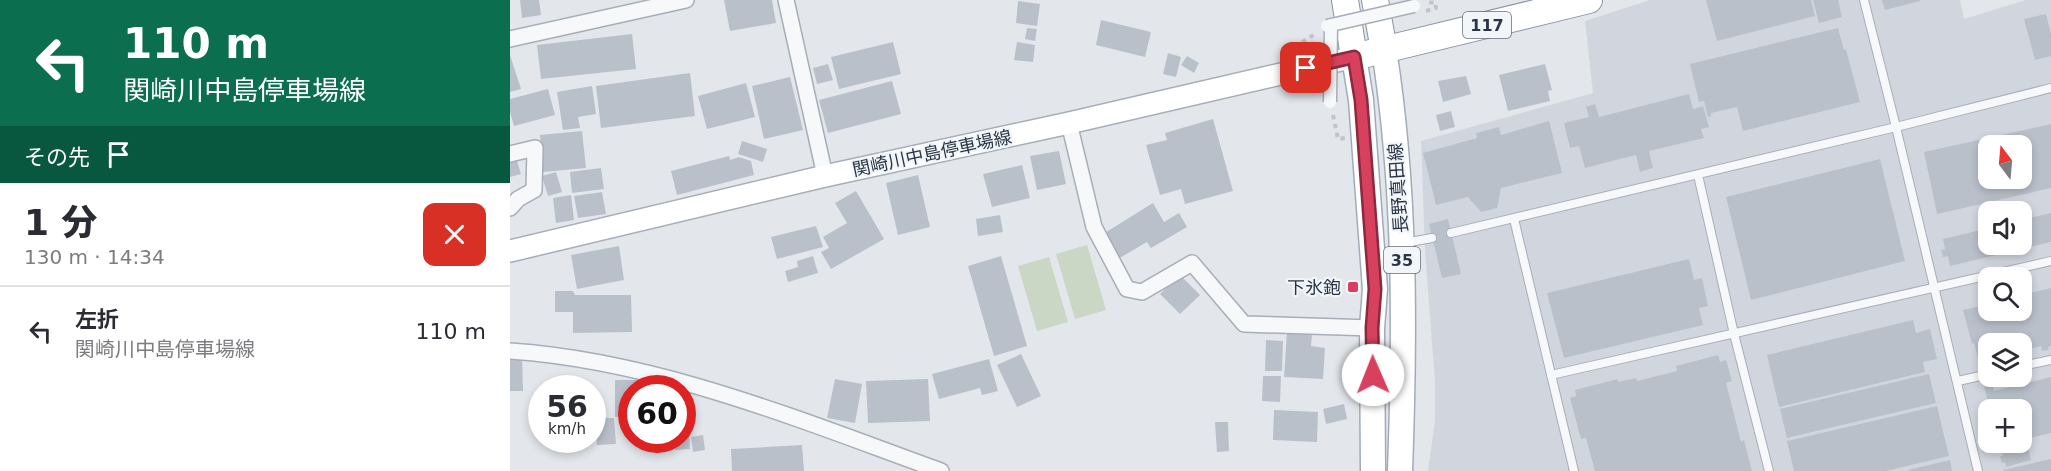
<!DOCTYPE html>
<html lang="ja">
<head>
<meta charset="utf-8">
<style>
  :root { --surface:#fff; --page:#f7f7f7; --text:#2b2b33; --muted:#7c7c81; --line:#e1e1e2 }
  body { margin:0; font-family:"DejaVu Sans","Noto Sans JP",sans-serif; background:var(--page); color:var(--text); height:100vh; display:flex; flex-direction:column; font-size:22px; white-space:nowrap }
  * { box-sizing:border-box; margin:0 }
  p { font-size:20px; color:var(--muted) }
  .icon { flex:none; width:33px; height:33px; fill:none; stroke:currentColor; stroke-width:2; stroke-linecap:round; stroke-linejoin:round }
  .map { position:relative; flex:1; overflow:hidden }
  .sheet { display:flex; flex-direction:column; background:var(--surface); width:510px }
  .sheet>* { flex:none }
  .banner { background:#0b6e4f; color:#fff; overflow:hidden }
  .needle { width:39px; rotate:344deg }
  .fabs { position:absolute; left:1468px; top:135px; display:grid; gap:12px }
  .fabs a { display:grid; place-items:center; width:54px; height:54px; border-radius:12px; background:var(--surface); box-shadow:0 3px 9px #0003; font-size:30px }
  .speed { position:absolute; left:18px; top:375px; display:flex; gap:12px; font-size:30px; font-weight:700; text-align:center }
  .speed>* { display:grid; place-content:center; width:78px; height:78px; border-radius:50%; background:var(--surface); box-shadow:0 3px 9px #0003; line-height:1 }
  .speed small { font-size:15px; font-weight:400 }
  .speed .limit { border:9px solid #d22; background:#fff; color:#111 }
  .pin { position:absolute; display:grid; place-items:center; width:51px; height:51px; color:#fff; margin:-26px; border-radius:12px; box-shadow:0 3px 9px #0006 }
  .me { position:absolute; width:66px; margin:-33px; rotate:359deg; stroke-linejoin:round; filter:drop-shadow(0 0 4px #0008) }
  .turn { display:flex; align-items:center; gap:21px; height:126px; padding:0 24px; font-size:27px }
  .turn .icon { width:78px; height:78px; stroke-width:2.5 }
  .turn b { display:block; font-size:42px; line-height:51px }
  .then { display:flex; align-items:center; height:57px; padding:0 24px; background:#0003; gap:12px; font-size:22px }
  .round { display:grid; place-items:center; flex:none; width:63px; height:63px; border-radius:12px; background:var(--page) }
  .head { display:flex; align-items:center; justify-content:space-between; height:102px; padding:0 24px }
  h1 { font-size:36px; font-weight:800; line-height:45px }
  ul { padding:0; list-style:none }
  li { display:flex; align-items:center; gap:18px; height:90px; padding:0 24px; border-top:2px solid var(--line) }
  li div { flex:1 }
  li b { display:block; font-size:22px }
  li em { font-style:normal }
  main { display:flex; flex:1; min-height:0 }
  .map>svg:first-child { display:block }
  .built { fill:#d1d6de; fill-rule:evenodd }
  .green { fill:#c9d7c4 }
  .building { fill:#bac0ca; fill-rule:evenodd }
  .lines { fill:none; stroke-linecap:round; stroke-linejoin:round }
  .service-casing { stroke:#a7aeb7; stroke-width:10 }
  .minor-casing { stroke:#a7aeb7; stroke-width:18 }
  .secondary-casing { stroke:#a7aeb7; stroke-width:24 }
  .primary-casing { stroke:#a1acb9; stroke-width:27 }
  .trunk-casing { stroke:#8995a4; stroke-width:28 }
  .path { stroke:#c1c5cb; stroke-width:4; stroke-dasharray:4.5 4.5; stroke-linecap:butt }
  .service { stroke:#f6f8fa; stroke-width:8 }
  .minor { stroke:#f6f8fa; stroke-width:15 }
  .secondary { stroke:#fff; stroke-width:21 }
  .primary { stroke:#fff; stroke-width:24 }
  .trunk { stroke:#fff; stroke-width:26 }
  .pedestrian-bridge-casing { stroke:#a7aeb7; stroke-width:15; stroke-linecap:butt }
  .pedestrian-bridge { stroke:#f6f8fa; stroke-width:12 }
  .route-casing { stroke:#8c2a3d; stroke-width:15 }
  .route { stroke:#d8415e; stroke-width:10 }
  .poi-dot { fill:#d8415e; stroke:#f3f6f9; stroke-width:2 }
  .labels { text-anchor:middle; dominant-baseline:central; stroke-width:4.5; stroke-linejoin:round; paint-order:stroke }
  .shield { fill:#f3f6f9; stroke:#666f7c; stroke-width:1.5 }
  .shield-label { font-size:16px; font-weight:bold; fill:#293546 }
  .street-label { font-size:18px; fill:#293546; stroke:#f3f6f9 }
  .poi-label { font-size:18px; fill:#293546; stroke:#f3f6f9; text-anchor:end }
</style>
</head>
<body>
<main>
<section class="sheet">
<div class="banner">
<div class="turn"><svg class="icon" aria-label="left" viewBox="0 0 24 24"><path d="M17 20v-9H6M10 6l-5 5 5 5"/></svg><div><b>110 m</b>関崎川中島停車場線</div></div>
<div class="then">その先<svg class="icon" aria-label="arrive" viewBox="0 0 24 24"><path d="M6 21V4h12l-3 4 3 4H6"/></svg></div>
</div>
<div class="head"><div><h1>1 分</h1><p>130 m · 14:34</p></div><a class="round" style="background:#d93025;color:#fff"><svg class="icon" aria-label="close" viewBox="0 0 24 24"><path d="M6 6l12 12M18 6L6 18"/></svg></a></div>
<ul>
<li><svg class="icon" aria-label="left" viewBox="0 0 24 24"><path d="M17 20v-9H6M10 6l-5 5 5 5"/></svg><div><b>左折</b><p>関崎川中島停車場線</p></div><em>110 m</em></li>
</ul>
</section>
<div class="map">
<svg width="1541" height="471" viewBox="0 0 1541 471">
  <rect width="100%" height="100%" fill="#e3e7ec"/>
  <path class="built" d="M1140 0H1450L1454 19 1516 0H1541V471H918L925 420V381L915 251 911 141 1083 93 1075 21ZM1479 146H1512V178H1479ZM1479 212H1512V244H1479ZM1479 278H1512V310H1479ZM1479 344H1512V376H1479ZM1479 410H1512V442H1479Z"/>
  <g class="green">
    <path d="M577 245 596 310 565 319 546 254Z"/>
    <path d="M539 257 558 322 527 331 508 266Z"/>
  </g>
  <g class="building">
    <path d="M10 0H29L31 15 12 18Z"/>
    <path d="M214 0H262L266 23 220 31Z"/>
    <path d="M1196 0H1301L1305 16 1207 41Z"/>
    <path d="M1303 0H1328L1332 17 1309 23Z"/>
    <path d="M1372 0H1410V1L1375 10Z"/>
    <path d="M508 1 530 4 527 26 506 23Z"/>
    <path d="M1536 14 1541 34V56L1525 60 1514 19Z"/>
    <path d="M591 20 641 32 635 57 586 45Z"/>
    <path d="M517 28 527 29 525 41 515 39Z"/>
    <path d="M1328 28 1334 50 1336 49 1350 102 1233 131 1227 107 1201 113V116L1198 117 1194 101 1189 102 1180 64Z"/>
    <path d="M122 34 126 69 31 79 27 45Z"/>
    <path d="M383 42 391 74 329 89 321 57Z"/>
    <path d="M507 42 525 45 523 62 504 60Z"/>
    <path d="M658 53 671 57 666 77 653 74Z"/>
    <path d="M0 55 11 89 0 92Z"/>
    <path d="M677 56 689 63 684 73 671 65Z"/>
    <path d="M318 64 323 80 307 84 303 68Z"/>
    <path d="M1035 64 1042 90 1038 91 1040 101 998 111 989 75Z"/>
    <path d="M180 73 185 116 91 128 86 86Z"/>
    <path d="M956 76 961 94 933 102 928 81Z"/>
    <path d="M280 77 293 130 254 139 242 86Z"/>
    <path d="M382 81 391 114 318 133 309 100Z"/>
    <path d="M236 83 245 117 197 129 188 96Z"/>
    <path d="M82 86 86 114 68 117 70 128 53 130 47 92Z"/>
    <path d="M38 89 45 115 4 126 0 112V99Z"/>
    <path d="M1179 94 1183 109 1193 106 1199 127 1191 129 1194 138 1139 151 1143 168 1130 172 1126 155 1075 168 1069 146 1060 148 1054 123 1079 117 1076 107 1085 104 1089 117Z"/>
    <path d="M941 111 945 127 930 131 926 115Z"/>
    <path d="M703 119 723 191 675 204 671 189 650 195 636 145 657 140 655 133Z"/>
    <path d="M1039 121 1052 173 991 188 987 208 971 212 958 197 926 205 913 153 967 138 966 133 989 127 991 135Z"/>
    <path d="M1541 124V188L1427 214 1414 152ZM1479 146H1512V178H1479Z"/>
    <path d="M72 131 76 168 33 172 30 135Z"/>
    <path d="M232 141 257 149 253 162 228 154Z"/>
    <path d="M549 151 556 184 527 190 520 156Z"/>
    <path d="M219 156 220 160 229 157 241 161 244 175 167 195 161 171Z"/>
    <path d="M6 158 11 174 0 177V160Z"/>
    <path d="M1370 159 1395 261 1241 300 1216 197Z"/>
    <path d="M512 165 520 198 482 207 473 174Z"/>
    <path d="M91 168 94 189 62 193 60 172Z"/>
    <path d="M46 172 52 192 38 196 32 176Z"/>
    <path d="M408 175 420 227 388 235 376 183Z"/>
    <path d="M346 191 374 239 321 269 311 252 319 248 313 237 337 223 325 203Z"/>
    <path d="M92 192 96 214 68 218 64 196Z"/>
    <path d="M61 195 64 220 46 223 43 198Z"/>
    <path d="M643 203 654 222 669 213 677 227 641 248 637 242 608 259 593 234Z"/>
    <path d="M1541 213V242L1440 266 1438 256 1433 257 1431 250 1435 249 1433 239 1479 228V244H1512V220Z"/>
    <path d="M490 215 493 232 468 236 466 219Z"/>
    <path d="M938 219 951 274 932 278 919 224Z"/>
    <path d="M306 226 313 247 267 259 261 237Z"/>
    <path d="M109 246 114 280 67 289 61 255Z"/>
    <path d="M303 256 308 273 278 282 275 271 288 267 287 261Z"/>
    <path d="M491 256 517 346 484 356 458 266Z"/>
    <path d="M1179 259 1184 280 1192 278 1198 306 1189 308 1193 325 1054 358 1037 293Z"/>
    <path d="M670 275 690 295 670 314 650 294Z"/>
    <path d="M1541 288V346L1538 347 1539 350 1532 351 1531 346 1512 351V344H1479V359L1469 361 1464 343 1462 344 1453 310 1479 304V310H1512V295Z"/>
    <path d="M45 291H63L65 295H121L122 332 63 333V312H45Z"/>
    <path d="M1403 320 1406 333 1420 329 1427 359 1413 362 1415 372 1269 407 1257 355Z"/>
    <path d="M777 332 802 334 801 346 815 348 813 379 774 377Z"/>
    <path d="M756 340 773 341 772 371H755Z"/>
    <path d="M511 354 531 396 507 407 487 365Z"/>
    <path d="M1208 355 1210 362 1216 360 1222 381 1216 383 1231 442 1234 440 1242 471H1085L1076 438 1071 439 1060 398 1066 396 1065 390 1108 379V382L1126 378 1127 381 1167 371 1166 366Z"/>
    <path d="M12 356 13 391H0V357Z"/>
    <path d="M479 359 488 391 472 395 470 388 429 399 422 374Z"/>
    <path d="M1419 374 1426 403 1277 438 1270 409Z"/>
    <path d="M753 376H771L770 402 752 401Z"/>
    <path d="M1541 377V433L1512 440V410H1480L1474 386 1482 385 1484 391Z"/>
    <path d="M325 379 352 384 345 423 317 418Z"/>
    <path d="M418 379 420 421 358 423 356 381Z"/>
    <path d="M105 380H142V388H122V426H115V417H105Z"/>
    <path d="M834 404 837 419 816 424 813 409Z"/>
    <path d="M1427 406 1439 456 1376 471H1284L1277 441Z"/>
    <path d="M764 410 808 412 807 442 763 440Z"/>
    <path d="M86 418H104L106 444 87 445Z"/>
    <path d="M705 422H718L719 451 707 452Z"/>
    <path d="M172 429H179L180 449 165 450 164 440H172Z"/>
    <path d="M193 435 195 450 183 452 181 437Z"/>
    <path d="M292 445 294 471H222L221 449Z"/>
    <path d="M1518 446 1521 460 1496 467 1495 462 1492 463 1490 456H1493L1492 453Z"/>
    <path d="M1541 459V471H1493V470Z"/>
    <path d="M1440 460 1442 471H1398V470Z"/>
  </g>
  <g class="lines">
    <defs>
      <g id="service">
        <path d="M1354 0 1386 127 1468 471"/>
        <path d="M1188 175 1224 334 1259 471"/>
        <path d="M1004 219 1064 471"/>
        <path d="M941 233 1386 127 1541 88"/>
        <path d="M894 243 922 238"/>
        <path d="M1512 366 1541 360"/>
        <path d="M1041 375 1541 261"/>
        <path d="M1448 381 1479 374"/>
      </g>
      <g id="minor">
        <path d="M276 0 315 176"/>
        <path d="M0 39 176 0"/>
        <path d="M559 123 584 227 617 289 632 292 682 263 734 324 862 328"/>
        <path d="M0 154 25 148 24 190 8 199 0 208"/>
        <path d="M0 351C149 361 292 421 431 471"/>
      </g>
      <path id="secondary" d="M0 251 315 176 559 123 844 57"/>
      <g id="primary">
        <path d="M874 50C896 189 895 331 890 471"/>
        <path d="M844 57 851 100 865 289 862 328 863 471"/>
      </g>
      <g id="trunk">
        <path d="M835 0 844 57 1079 0"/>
        <path d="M865 0 874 50"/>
      </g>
    </defs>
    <use href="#service" class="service-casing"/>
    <use href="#minor" class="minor-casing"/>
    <use href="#secondary" class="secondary-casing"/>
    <use href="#primary" class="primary-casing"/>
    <use href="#trunk" class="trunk-casing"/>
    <g class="path">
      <path d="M916 11 926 8 925 2 916 3"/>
      <path d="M792 42 807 33"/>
      <path d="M823 115 828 139 835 138"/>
    </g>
    <use href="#service" class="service"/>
    <use href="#minor" class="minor"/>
    <use href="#secondary" class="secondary"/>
    <use href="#primary" class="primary"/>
    <use href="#trunk" class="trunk"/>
    <defs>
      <g id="pedestrian-bridge">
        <path d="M817 26 904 6"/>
        <path d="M820 102 821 25"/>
      </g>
    </defs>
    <use href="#pedestrian-bridge" class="pedestrian-bridge-casing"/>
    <use href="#pedestrian-bridge" class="pedestrian-bridge"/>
  </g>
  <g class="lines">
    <defs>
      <path id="route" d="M796 68 844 57 851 100 865 289 862 328 863 375"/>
    </defs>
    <use href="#route" class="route-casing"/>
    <use href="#route" class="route"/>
  </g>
  <rect class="poi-dot" x="837" y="281" width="12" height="12" rx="3"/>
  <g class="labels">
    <g class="shield">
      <rect x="953" y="12" width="48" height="26" rx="4.5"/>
      <rect x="874" y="247" width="36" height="26" rx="4.5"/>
    </g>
    <g class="shield-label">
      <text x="977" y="25">117</text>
      <text x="892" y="260">35</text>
    </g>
    <g class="street-label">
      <text transform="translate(422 153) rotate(-12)">関崎川中島停車場線</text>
      <text transform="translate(888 188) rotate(-94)">長野真田線</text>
    </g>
    <g class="poi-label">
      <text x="831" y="287">下氷鉋</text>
    </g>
  </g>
</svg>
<div class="fabs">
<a><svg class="needle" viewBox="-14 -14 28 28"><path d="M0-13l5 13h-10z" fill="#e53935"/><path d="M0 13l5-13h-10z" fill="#7c7c81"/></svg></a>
<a><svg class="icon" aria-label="sound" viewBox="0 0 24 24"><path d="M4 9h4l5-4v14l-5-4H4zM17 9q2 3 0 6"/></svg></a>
<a><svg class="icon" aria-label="search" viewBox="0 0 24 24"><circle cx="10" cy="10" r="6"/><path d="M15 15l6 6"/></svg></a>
<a><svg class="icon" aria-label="layers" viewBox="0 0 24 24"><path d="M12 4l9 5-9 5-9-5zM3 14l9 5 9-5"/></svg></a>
<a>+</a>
</div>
<div class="speed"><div>56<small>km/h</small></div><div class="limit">60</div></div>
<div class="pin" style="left:796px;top:68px;background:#d93025"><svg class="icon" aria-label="arrive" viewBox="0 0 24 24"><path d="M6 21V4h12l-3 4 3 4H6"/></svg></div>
<svg class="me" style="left:863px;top:375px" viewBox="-20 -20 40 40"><circle r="19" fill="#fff"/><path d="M0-13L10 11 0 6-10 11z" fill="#d8415e"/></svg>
</div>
</main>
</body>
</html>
